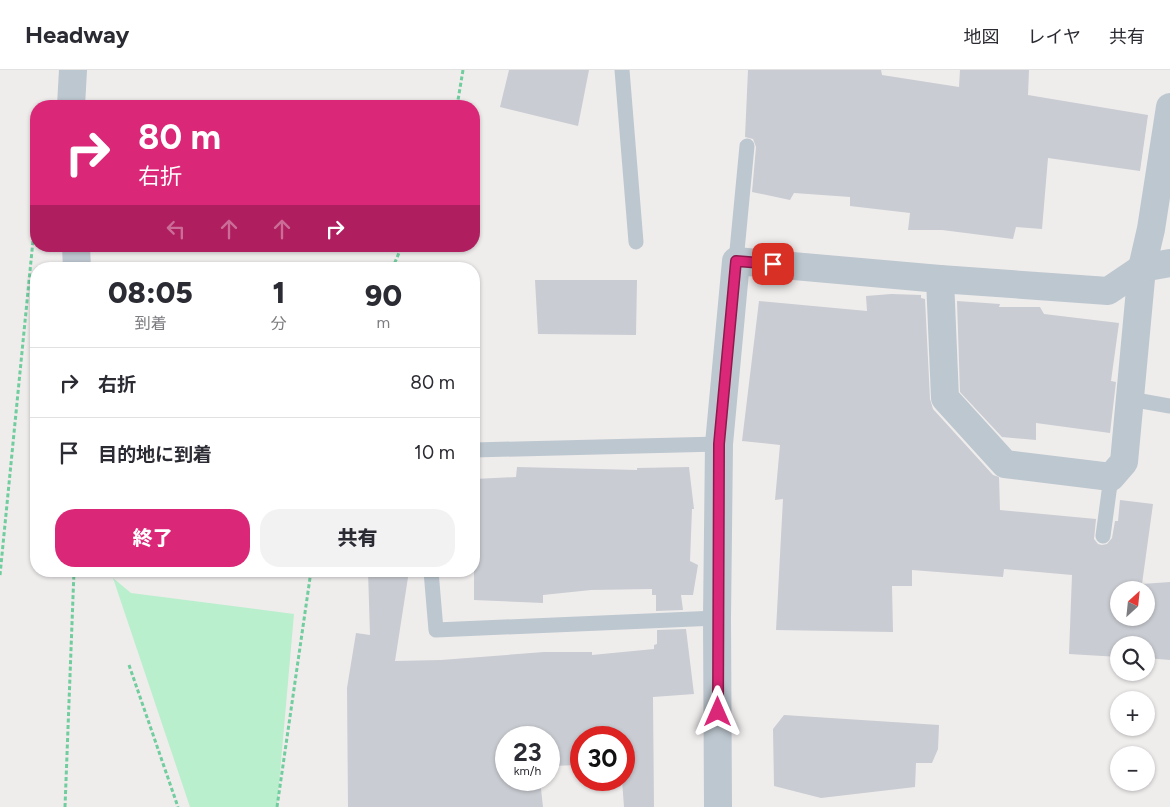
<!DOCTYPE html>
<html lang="ja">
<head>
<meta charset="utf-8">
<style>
  :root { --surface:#fff; --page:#f2f2f3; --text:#2b2b33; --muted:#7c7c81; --line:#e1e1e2; --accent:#db2777 }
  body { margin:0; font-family:Figtree,"Noto Sans JP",sans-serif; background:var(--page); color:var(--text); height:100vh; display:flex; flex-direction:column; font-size:19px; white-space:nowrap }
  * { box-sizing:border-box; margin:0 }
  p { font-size:16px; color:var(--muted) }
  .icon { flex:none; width:28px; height:28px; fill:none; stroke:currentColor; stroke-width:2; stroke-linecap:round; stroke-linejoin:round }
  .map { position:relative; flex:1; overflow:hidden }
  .panel { position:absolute; left:30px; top:192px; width:450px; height:315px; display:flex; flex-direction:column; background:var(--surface); border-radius:20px; box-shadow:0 1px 4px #0004 }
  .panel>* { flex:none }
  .banner { position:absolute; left:30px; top:30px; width:450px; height:152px; border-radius:20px; box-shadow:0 1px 4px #0004; background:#db2777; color:#fff; overflow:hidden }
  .needle { width:32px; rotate:27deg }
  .buttons { position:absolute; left:1110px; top:511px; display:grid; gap:10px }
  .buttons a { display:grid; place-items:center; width:45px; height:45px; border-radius:50%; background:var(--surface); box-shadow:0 1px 4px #0004; font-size:25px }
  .speed { position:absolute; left:495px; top:656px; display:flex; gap:10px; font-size:25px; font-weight:700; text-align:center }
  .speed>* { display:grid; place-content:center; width:65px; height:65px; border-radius:50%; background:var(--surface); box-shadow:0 1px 4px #0004; line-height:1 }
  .speed small { font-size:12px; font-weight:400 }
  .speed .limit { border:8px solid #d22; background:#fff; color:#111 }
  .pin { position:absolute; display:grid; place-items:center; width:42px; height:42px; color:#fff; margin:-21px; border-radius:10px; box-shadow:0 2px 8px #0006 }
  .me { position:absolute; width:55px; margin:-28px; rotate:0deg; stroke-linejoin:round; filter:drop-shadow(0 0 4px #0008) }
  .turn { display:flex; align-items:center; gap:18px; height:105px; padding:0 25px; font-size:22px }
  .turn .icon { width:65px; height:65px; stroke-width:2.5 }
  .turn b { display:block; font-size:35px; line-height:42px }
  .lanes { display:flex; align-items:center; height:48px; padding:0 25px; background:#0003; justify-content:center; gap:25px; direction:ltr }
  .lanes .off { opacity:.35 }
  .eta { display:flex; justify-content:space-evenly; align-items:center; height:85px; text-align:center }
  .eta b { font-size:30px; font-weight:800; line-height:35px }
  .cta { display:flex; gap:10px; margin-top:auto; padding:10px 25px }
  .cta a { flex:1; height:58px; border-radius:20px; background:var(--accent); color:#fff; font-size:20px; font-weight:800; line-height:58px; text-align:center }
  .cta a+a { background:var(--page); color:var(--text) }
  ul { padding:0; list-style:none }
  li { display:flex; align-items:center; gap:15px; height:70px; padding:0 25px; border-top:1px solid var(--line) }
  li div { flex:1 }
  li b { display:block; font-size:19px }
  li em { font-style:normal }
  header { display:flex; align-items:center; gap:30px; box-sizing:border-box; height:70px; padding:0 25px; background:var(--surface); border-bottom:1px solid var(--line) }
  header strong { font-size:24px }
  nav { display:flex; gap:28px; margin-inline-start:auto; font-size:18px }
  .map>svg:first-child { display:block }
  .green { fill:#b9efcd }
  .building { fill:#c9ccd2; fill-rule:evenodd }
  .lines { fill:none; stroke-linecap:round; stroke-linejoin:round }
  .path { stroke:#70cd9e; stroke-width:3; stroke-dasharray:4 2.5; stroke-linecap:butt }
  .lane { stroke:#bdc7cf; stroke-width:15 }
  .street { stroke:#bdc7cf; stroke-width:28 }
  .route-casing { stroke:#8e194d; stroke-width:12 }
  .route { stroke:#db2777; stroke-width:9 }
</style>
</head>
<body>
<header>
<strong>Headway</strong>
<nav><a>地図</a><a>レイヤ</a><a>共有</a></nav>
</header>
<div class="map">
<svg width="1170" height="737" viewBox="0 0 1170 737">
  <rect width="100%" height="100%" fill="#efecec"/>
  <path class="green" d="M113 508 131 523 294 544 277 737H190Z"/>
  <g class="building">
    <path d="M509 0H589L578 56 500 37Z"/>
    <path d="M748 0H881L882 5 959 17 960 0H1029L1028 25 1148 45 1140 101 1048 88 1042 159 1016 157 1013 169 942 160H908L910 143 850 136V127L794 123 790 130 752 122 756 77 753 69 745 67Z"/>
    <path d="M535 210H637L636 265 538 264Z"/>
    <path d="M891 224 921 225V228L925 229 930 329 933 339 993 405 999 407 1000 440 1096 449 1094 469 1098 474 1102 475 1107 474 1112 468 1115 451H1118L1120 430 1153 434 1142 514 1170 512V590L1146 588V575H1119V587L1069 584 1072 505 1004 499 1003 507 912 500V516H892L893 562 776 560 783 429 775 430 780 375 742 371 759 231 867 241 866 226ZM1119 520H1146V548H1119Z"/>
    <path d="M957 231 1000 234 999 237H1040L1044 244 1119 253 1111 311 1116 312 1110 363 1036 353V370L1002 367 960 322Z"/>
    <path d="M517 397 637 400V398L689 397 694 439H692L690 491 698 495 693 525H681L683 540 656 541V525H652V519L591 520 543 525V533L474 530V409L516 407Z"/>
    <path d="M368 501H409L395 591 441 590 544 582H592V585L654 579V575L657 574V560L686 559 694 624 653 627 654 737H624L622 710H624V668H581V695L549 696V668H506V710H540L543 737H348L347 618 356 563 370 565Z"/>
    <path d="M784 645 939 655 938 679 932 693H916L915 717 821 728 774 716 773 659Z"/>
  </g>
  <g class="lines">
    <g class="path">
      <path d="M457 36 463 0"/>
      <path d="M392 199 402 176"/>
      <path d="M0 505 36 140"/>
      <path d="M129 595 178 737"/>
      <path d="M65 737 74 501"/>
      <path d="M277 737 311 501"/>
    </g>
    <g class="lane">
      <path d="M622 0 636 172"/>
      <path d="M736 191 747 76"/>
      <path d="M1130 329 1170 336"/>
      <path d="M474 380 719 374"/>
      <path d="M1103 466 1111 407"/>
      <path d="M431 501 436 560 717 548"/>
    </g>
    <g class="street">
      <path d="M71 36 73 0"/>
      <path d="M76 176 77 199"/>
      <path d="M940 209 945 328 1005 394 1111 407 1124 392 1142 198 1151 159 1170 37"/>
      <path d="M718 737 717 548 719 374 736 191 940 209 1108 221 1142 198 1170 193"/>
    </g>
  </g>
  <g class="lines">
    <defs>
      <path id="route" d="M718 642 719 374 736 191 773 194"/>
    </defs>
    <use href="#route" class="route-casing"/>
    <use href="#route" class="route"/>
  </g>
</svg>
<div class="buttons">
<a><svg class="needle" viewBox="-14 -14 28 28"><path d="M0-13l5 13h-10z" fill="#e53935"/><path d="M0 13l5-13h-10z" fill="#7c7c81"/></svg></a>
<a><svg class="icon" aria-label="search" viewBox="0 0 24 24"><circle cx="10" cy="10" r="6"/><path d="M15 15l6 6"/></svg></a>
<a>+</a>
<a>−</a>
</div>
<div class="speed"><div>23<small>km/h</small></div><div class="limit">30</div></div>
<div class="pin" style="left:773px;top:194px;background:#d93025"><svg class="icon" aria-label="arrive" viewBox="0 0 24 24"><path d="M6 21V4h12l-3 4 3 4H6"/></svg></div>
<svg class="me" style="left:718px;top:642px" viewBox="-20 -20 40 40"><path d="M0-17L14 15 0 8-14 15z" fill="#db2777" stroke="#fff" stroke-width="4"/></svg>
<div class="banner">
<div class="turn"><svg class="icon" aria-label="right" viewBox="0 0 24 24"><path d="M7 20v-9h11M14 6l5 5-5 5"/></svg><div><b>80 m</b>右折</div></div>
<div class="lanes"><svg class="icon off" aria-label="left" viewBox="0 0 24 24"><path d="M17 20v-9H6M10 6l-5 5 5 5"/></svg><svg class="icon off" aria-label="ahead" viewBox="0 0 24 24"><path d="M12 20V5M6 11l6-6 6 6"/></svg><svg class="icon off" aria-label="ahead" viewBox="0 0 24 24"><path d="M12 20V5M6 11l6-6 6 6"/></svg><svg class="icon" aria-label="right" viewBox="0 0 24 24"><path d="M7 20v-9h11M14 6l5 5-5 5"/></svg></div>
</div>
<section class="panel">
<div class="eta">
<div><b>08:05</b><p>到着</p></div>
<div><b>1</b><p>分</p></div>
<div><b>90</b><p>m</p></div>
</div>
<ul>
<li><svg class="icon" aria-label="right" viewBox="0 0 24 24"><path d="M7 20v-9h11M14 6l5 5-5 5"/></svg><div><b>右折</b></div><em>80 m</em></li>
<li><svg class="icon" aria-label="arrive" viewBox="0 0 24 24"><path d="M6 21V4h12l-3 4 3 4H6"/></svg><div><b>目的地に到着</b></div><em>10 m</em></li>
</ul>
<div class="cta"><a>終了</a><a>共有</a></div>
</section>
</div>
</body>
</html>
